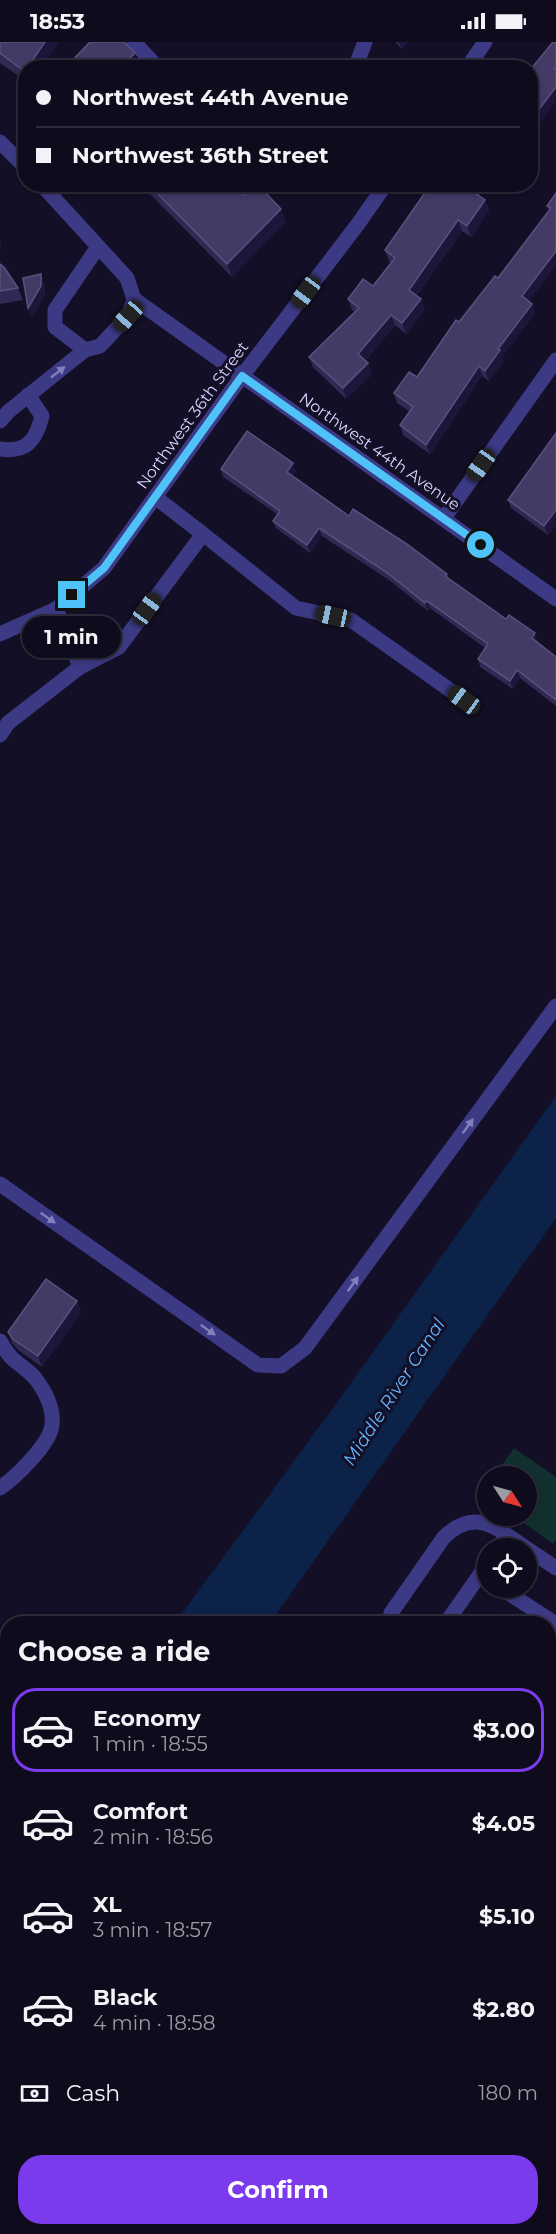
<!DOCTYPE html>
<html lang="en">
<head>
<meta charset="utf-8">
<style>
  body { margin:0; font-family:Montserrat,sans-serif; background:#1c1929; color:#f1f3f6; height:100vh; display:flex; flex-direction:column; font-size:22px; white-space:nowrap }
  * { box-sizing:border-box; margin:0 }
  p { font-size:20px; color:#9b9ba3 }
  .icon { flex:none; width:33px; height:33px; fill:none; stroke:currentColor; stroke-width:2; stroke-linecap:round; stroke-linejoin:round }
  .map { position:relative; flex:1; overflow:hidden }
  .side { position:absolute; left:0px; top:1574px; width:556px; height:620px; display:flex; flex-direction:column; background:#0e0b1c; border-radius:24px 24px 0 0; box-shadow:0 3px 9px #0003,0 0 0 2px #2e2b3b }
  .side>* { flex:none }
  .hud { position:absolute; left:18px; top:18px; width:520px; height:132px; border-radius:24px; box-shadow:0 3px 9px #0003,0 0 0 2px #2e2b3b; display:grid; align-content:center; height:132px; padding:0 18px; background:#0e0b1c }
  .needle { width:39px; rotate:126deg }
  .fabs { position:absolute; left:477px; top:1424px; display:grid; gap:12px }
  .fabs a { display:grid; place-items:center; width:60px; height:60px; border-radius:50%; background:#0e0b1c; box-shadow:0 3px 9px #0003,0 0 0 2px #2e2b3b; font-size:30px }
  .end { position:absolute; width:27px; height:27px; margin:-14px; border:8px solid #4fc3f7; background:#111; box-shadow:0 0 0 3px #111 }
  .from { border-radius:50% }
  .bubble { position:absolute; height:42px; border-radius:21px; background:#0e0b1c; box-shadow:0 3px 9px #0003,0 0 0 2px #2e2b3b; font-size:20px; font-weight:700; line-height:42px; text-align:center }
  .car { position:absolute; width:18px; height:36px; margin:-18px -9px; border-radius:8px; box-shadow:0 0 4px 2px #0007; background:linear-gradient(#222 24%,#8ab4d8 0 40%,#222 0 76%,#8ab4d8 0 86%,#222 0) }
  .hud b { display:flex; align-items:center; gap:21px; height:57px; font-size:22px }
  .hud b+b { border-top:2px solid #2e2b3b }
  .hud i { width:15px; height:15px; background:#f1f3f6 }
  ul { padding:0; list-style:none }
  li { display:flex; align-items:center; gap:18px; height:84px; margin:0 12px 9px; padding:0 6px; border:3px solid transparent; border-radius:24px }
  li div { flex:1 }
  li b { display:block; font-size:22px }
  li em { font-style:normal; font-weight:700 }
  li.current { border-color:#7c3aed }
  li>.icon { width:54px; height:54px; stroke-width:1.5 }
  h2 { padding:0 18px; font-size:27px; line-height:72px }
  .pay { display:flex; align-items:center; gap:15px; height:66px; padding:0 18px; font-size:22px }
  .pay p { margin-inline-start:auto }
  .action { display:flex; gap:12px; margin-top:auto; padding:12px 18px }
  .action a { flex:1; height:69px; border-radius:24px; background:#7c3aed; color:#fff; font-size:24px; font-weight:700; line-height:69px; text-align:center }
  .status { display:flex; justify-content:space-between; align-items:center; height:42px; padding:0 30px; background:#0e0b1c; direction:ltr }
  .status svg { height:16px; fill:currentColor }
  .map>svg:first-child { display:block }
  .green { fill:#12302f }
  .water { fill:#0c2248 }
  .lines { fill:none; stroke-linecap:round; stroke-linejoin:round }
  .minor { stroke:#3d3a85; stroke-width:15 }
  .major { stroke:#c25bff; stroke-width:15 }
  .wall { fill:#312854 }
  .shaded-wall { fill:#1d163a }
  .building { fill:#433a66; stroke:#5a527e; stroke-width:1.5 }
  .oneway { fill:#837fbc }
  .route { stroke:#4fc3f7; stroke-width:8 }
  .labels { text-anchor:middle; stroke-width:6; stroke-linejoin:round; paint-order:stroke }
  .street-label { font-size:16px; fill:#d9d4ff; stroke:#130f26 }
  .water-label { font-size:18px; font-style:italic; fill:#62b6ff; stroke:#130f26 }
</style>
</head>
<body>
<div class="status"><b>18:53</b><svg viewBox="0 0 49 12"><path d="M0 12V9h3v3zM5 12V6h3v6zM10 12V3h3v9zM15 12V0h3v12zM26 1h20v11H26zM47 4h2v5h-2z"/></svg></div>
<div class="map">
<svg width="556" height="2192" viewBox="0 0 556 2192">
  <rect width="100%" height="100%" fill="#130f26"/>
  <polygon class="green" points="514,1406 556,1435 556,1498 553,1502 513,1473 526,1473 526,1434 494,1434"/>
  <g class="water">
    <polygon points="556,1054 556,1176 270,1581 175,1581 336,1362"/>
    <polygon points="0,1922 8,1927 7,1980 0,1993"/>
  </g>
  <g class="lines">
    <g class="minor">
      <polyline points="134,0 158,26"/>
      <polyline points="355,26 365,0"/>
      <polyline points="467,26 485,0"/>
      <polyline points="0,100 26,126"/>
      <polyline points="41,142 127,236 134,257 128,274 100,304 85,308 55,285 55,268 98,205"/>
      <polyline points="134,257 556,557"/>
      <polyline points="0,379 9,369 85,308"/>
      <path d="M 0,407 C 27,411 36,398 42,374 L 28,353"/>
      <polyline points="444,476 556,318"/>
      <polyline points="203,492 296,566 351,578 464,658"/>
      <polyline points="0,592 56,567 104,526 242,334 358,182 386,142"/>
      <polyline points="80,625 119,605 203,492 155,455"/>
      <polyline points="0,693 8,681 80,625 56,567"/>
      <polyline points="0,1142 258,1323 281,1324 305,1306 556,964"/>
      <path d="M 0,1299 C 4,1306 8,1313 14,1318 C 21,1324 29,1329 35,1336 C 45,1349 54,1366 52,1383 C 50,1402 16,1435 0,1446"/>
      <polyline points="498,1506 507,1493"/>
      <polyline points="526,1506 556,1526"/>
      <polyline points="499,1545 556,1582"/>
      <path d="M 389,1581 L 391,1571 L 444,1495 C 476,1465 496,1486 526,1506"/>
      <polyline points="446,1581 488,1521"/>
      <polyline points="549,1663 556,1667"/>
      <polyline points="549,1698 556,1688"/>
      <polyline points="549,1728 556,1733"/>
      <polyline points="295,2186 304,2192"/>
      <polyline points="82,2192 87,2186"/>
      <polyline points="412,2192 416,2186"/>
    </g>
    <g class="major">
      <polyline points="0,1834 8,1839"/>
      <polyline points="0,1890 8,1895"/>
      <polyline points="438,2186 449,2192"/>
      <polyline points="530,2186 541,2192"/>
    </g>
  </g>
  <g class="wall">
    <polygon points="0,0 59,0 41,26 26,26 26,39 0,21"/>
    <polygon points="395,0 408,0 402,7"/>
    <polygon points="556,0 556,58 541,79 538,76 531,86 531,27"/>
    <polygon points="140,142 234,142 245,153 286,180 232,235"/>
    <polygon points="469,147 485,158 489,168 471,195 462,189 417,253 425,267 406,292 395,283 365,319 368,321 372,332 346,357 313,325 309,315 355,270 352,268 348,257 373,244 391,221 389,219 385,208"/>
    <polygon points="556,151 556,223 528,259 532,262 535,271 502,315 504,318 489,339 482,334 430,412 403,393 400,383 409,369 397,361 394,351 417,335 459,280 498,236 549,169 547,164"/>
    <polygon points="0,222 18,246 23,258 0,262"/>
    <polygon points="556,391 556,482 548,493 511,466 508,458"/>
    <polygon points="221,427 296,429 292,434 349,474 447,532 448,536 538,599 537,600 556,615 556,664 520,636 513,647 480,625 478,617 485,606 430,566 428,569 389,538 322,494 310,511 276,486 273,479 277,472 223,435"/>
    <polygon points="77,1259 81,1270 42,1325 18,1308 12,1301 8,1290"/>
    <polygon points="549,1750 556,1755 556,1980 549,1975"/>
  </g>
  <g class="shaded-wall">
    <polygon points="45,0 59,0 41,26 27,26"/>
    <polygon points="399,0 408,0 402,7"/>
    <polygon points="135,11 139,24 138,26 120,26"/>
    <polygon points="556,45 556,58 541,79 537,70"/>
    <polygon points="534,68 538,76 531,86 531,73"/>
    <polygon points="461,142 471,142 465,152"/>
    <polygon points="485,158 489,168 471,195 467,184"/>
    <polygon points="281,167 286,180 232,235 227,222"/>
    <polygon points="458,178 462,189 413,258 409,248"/>
    <polygon points="0,197 2,203 0,207"/>
    <polygon points="556,209 556,223 525,264 522,254"/>
    <polygon points="41,232 45,243 45,254 32,276 28,266"/>
    <polygon points="421,257 425,267 406,292 402,281"/>
    <polygon points="532,262 535,271 502,315 504,318 489,339 485,329 498,307"/>
    <polygon points="391,273 395,283 362,322 358,312"/>
    <polygon points="368,321 372,332 346,357 343,346"/>
    <polygon points="479,324 482,334 430,412 426,403"/>
    <polygon points="293,421 296,429 290,438 287,430"/>
    <polygon points="556,468 556,482 548,493 544,484"/>
    <polygon points="319,486 322,494 310,511 307,503"/>
    <polygon points="427,559 430,566 428,569 425,561"/>
    <polygon points="535,591 538,599 535,604 532,596"/>
    <polygon points="517,628 520,636 513,647 510,639"/>
    <polygon points="77,1259 81,1270 42,1325 38,1314"/>
  </g>
  <g class="building">
    <polygon points="0,0 45,0 27,26 26,26 24,29 0,11"/>
    <polygon points="90,0 124,0 135,11 120,26 65,26"/>
    <polygon points="553,0 556,0 556,25 554,27 556,28 556,45 537,70 534,68 531,73 531,27"/>
    <polygon points="148,142 234,142 245,153 255,142 257,142 281,167 227,222"/>
    <polygon points="431,142 463,142 485,158 467,184 458,178 409,248 421,257 402,281 391,273 358,312 368,321 343,346 309,315 359,266 348,257 363,237 373,244 395,216 385,208"/>
    <polygon points="556,151 556,209 522,254 532,262 498,307 500,308 485,329 479,324 426,403 400,383 413,365 394,351 409,330 417,335 456,278 459,280 495,234 498,236 551,166 547,164"/>
    <polygon points="0,222 4,225 18,246 0,249"/>
    <polygon points="41,232 41,244 28,266 23,236"/>
    <polygon points="247,389 293,421 287,430 349,474 353,467 407,502 447,532 445,534 506,577 509,573 535,591 532,596 556,615 556,658 517,628 510,639 478,617 488,602 427,559 425,561 386,530 319,486 307,503 273,479 280,469 221,427"/>
    <polygon points="556,391 556,468 544,484 508,458"/>
    <polygon points="46,1237 77,1259 38,1314 14,1298 8,1290"/>
    <polygon points="549,1750 556,1755 556,1972 549,1967"/>
    <polygon points="98,2186 231,2186 239,2192 93,2192"/>
  </g>
  <defs><path id="oneway-solid" d="M-6-.8H1V-3.2L6.5 0L1 3.2V.8H-6Z" transform="scale(1.5)"/></defs>
  <g class="oneway">
    <use href="#oneway-solid" transform="translate(58 330) rotate(-38)"/>
    <use href="#oneway-solid" transform="translate(468 1084) rotate(-54)"/>
    <use href="#oneway-solid" transform="translate(48 1176) rotate(35)"/>
    <use href="#oneway-solid" transform="translate(353 1242) rotate(-54)"/>
    <use href="#oneway-solid" transform="translate(208 1288) rotate(35)"/>
  </g>
  <g class="lines">
    <polyline class="route" points="72,553 104,526 242,334 481,503"/>
  </g>
  <g class="labels">
    <g class="street-label">
      <text transform="translate(192 373) rotate(-54)" y="6">Northwest 36th Street</text>
      <text transform="translate(380 409) rotate(35)" y="6">Northwest 44th Avenue</text>
    </g>
    <g class="water-label">
      <text transform="translate(394 1350) rotate(-57)" y="6">Middle River Canal</text>
    </g>
  </g>
</svg>
<div class="fabs">
<a><svg class="needle" viewBox="-14 -14 28 28"><path d="M0-13l5 13h-10z" fill="#e53935"/><path d="M0 13l5-13h-10z" fill="#9b9ba3"/></svg></a>
<a><svg class="icon" aria-label="locate" viewBox="0 0 24 24"><circle cx="12" cy="12" r="6"/><path d="M12 2v4M12 18v4M2 12h4M18 12h4"/></svg></a>
</div>
<i class="end from" style="left:481px;top:503px"></i>
<i class="end" style="left:72px;top:553px"></i>
<div class="bubble" style="left:22px;top:574px;width:99px">1 min</div>
<i class="car" style="left:306px;top:250px;rotate:217deg"></i>
<i class="car" style="left:128px;top:274px;rotate:222deg"></i>
<i class="car" style="left:481px;top:423px;rotate:215deg"></i>
<i class="car" style="left:147px;top:567px;rotate:36deg"></i>
<i class="car" style="left:333px;top:574px;rotate:282deg"></i>
<i class="car" style="left:464px;top:658px;rotate:306deg"></i>
<div class="hud">
<b><i class="from"></i>Northwest 44th Avenue</b>
<b><i></i>Northwest 36th Street</b>
</div>
<section class="side">
<h2>Choose a ride</h2>
<ul>
<li class="current"><svg class="icon" aria-label="car" viewBox="0 0 24 24"><path d="M5 17H2v-5l4-1 3-4h7l3 4 3 1v5h-3M9 17h6M6 11h13"/><circle cx="7" cy="17" r="2"/><circle cx="17" cy="17" r="2"/></svg><div><b>Economy</b><p>1 min · 18:55</p></div><em>$3.00</em></li>
<li><svg class="icon" aria-label="car" viewBox="0 0 24 24"><path d="M5 17H2v-5l4-1 3-4h7l3 4 3 1v5h-3M9 17h6M6 11h13"/><circle cx="7" cy="17" r="2"/><circle cx="17" cy="17" r="2"/></svg><div><b>Comfort</b><p>2 min · 18:56</p></div><em>$4.05</em></li>
<li><svg class="icon" aria-label="car" viewBox="0 0 24 24"><path d="M5 17H2v-5l4-1 3-4h7l3 4 3 1v5h-3M9 17h6M6 11h13"/><circle cx="7" cy="17" r="2"/><circle cx="17" cy="17" r="2"/></svg><div><b>XL</b><p>3 min · 18:57</p></div><em>$5.10</em></li>
<li><svg class="icon" aria-label="car" viewBox="0 0 24 24"><path d="M5 17H2v-5l4-1 3-4h7l3 4 3 1v5h-3M9 17h6M6 11h13"/><circle cx="7" cy="17" r="2"/><circle cx="17" cy="17" r="2"/></svg><div><b>Black</b><p>4 min · 18:58</p></div><em>$2.80</em></li>
</ul>
<div class="pay"><svg class="icon" aria-label="cash" viewBox="0 0 24 24"><path d="M3 7h18v10H3z"/><circle cx="12" cy="12" r="2"/></svg>Cash<p>180 m</p></div>
<div class="action"><a>Confirm</a></div>
</section>
</div>
</body>
</html>
